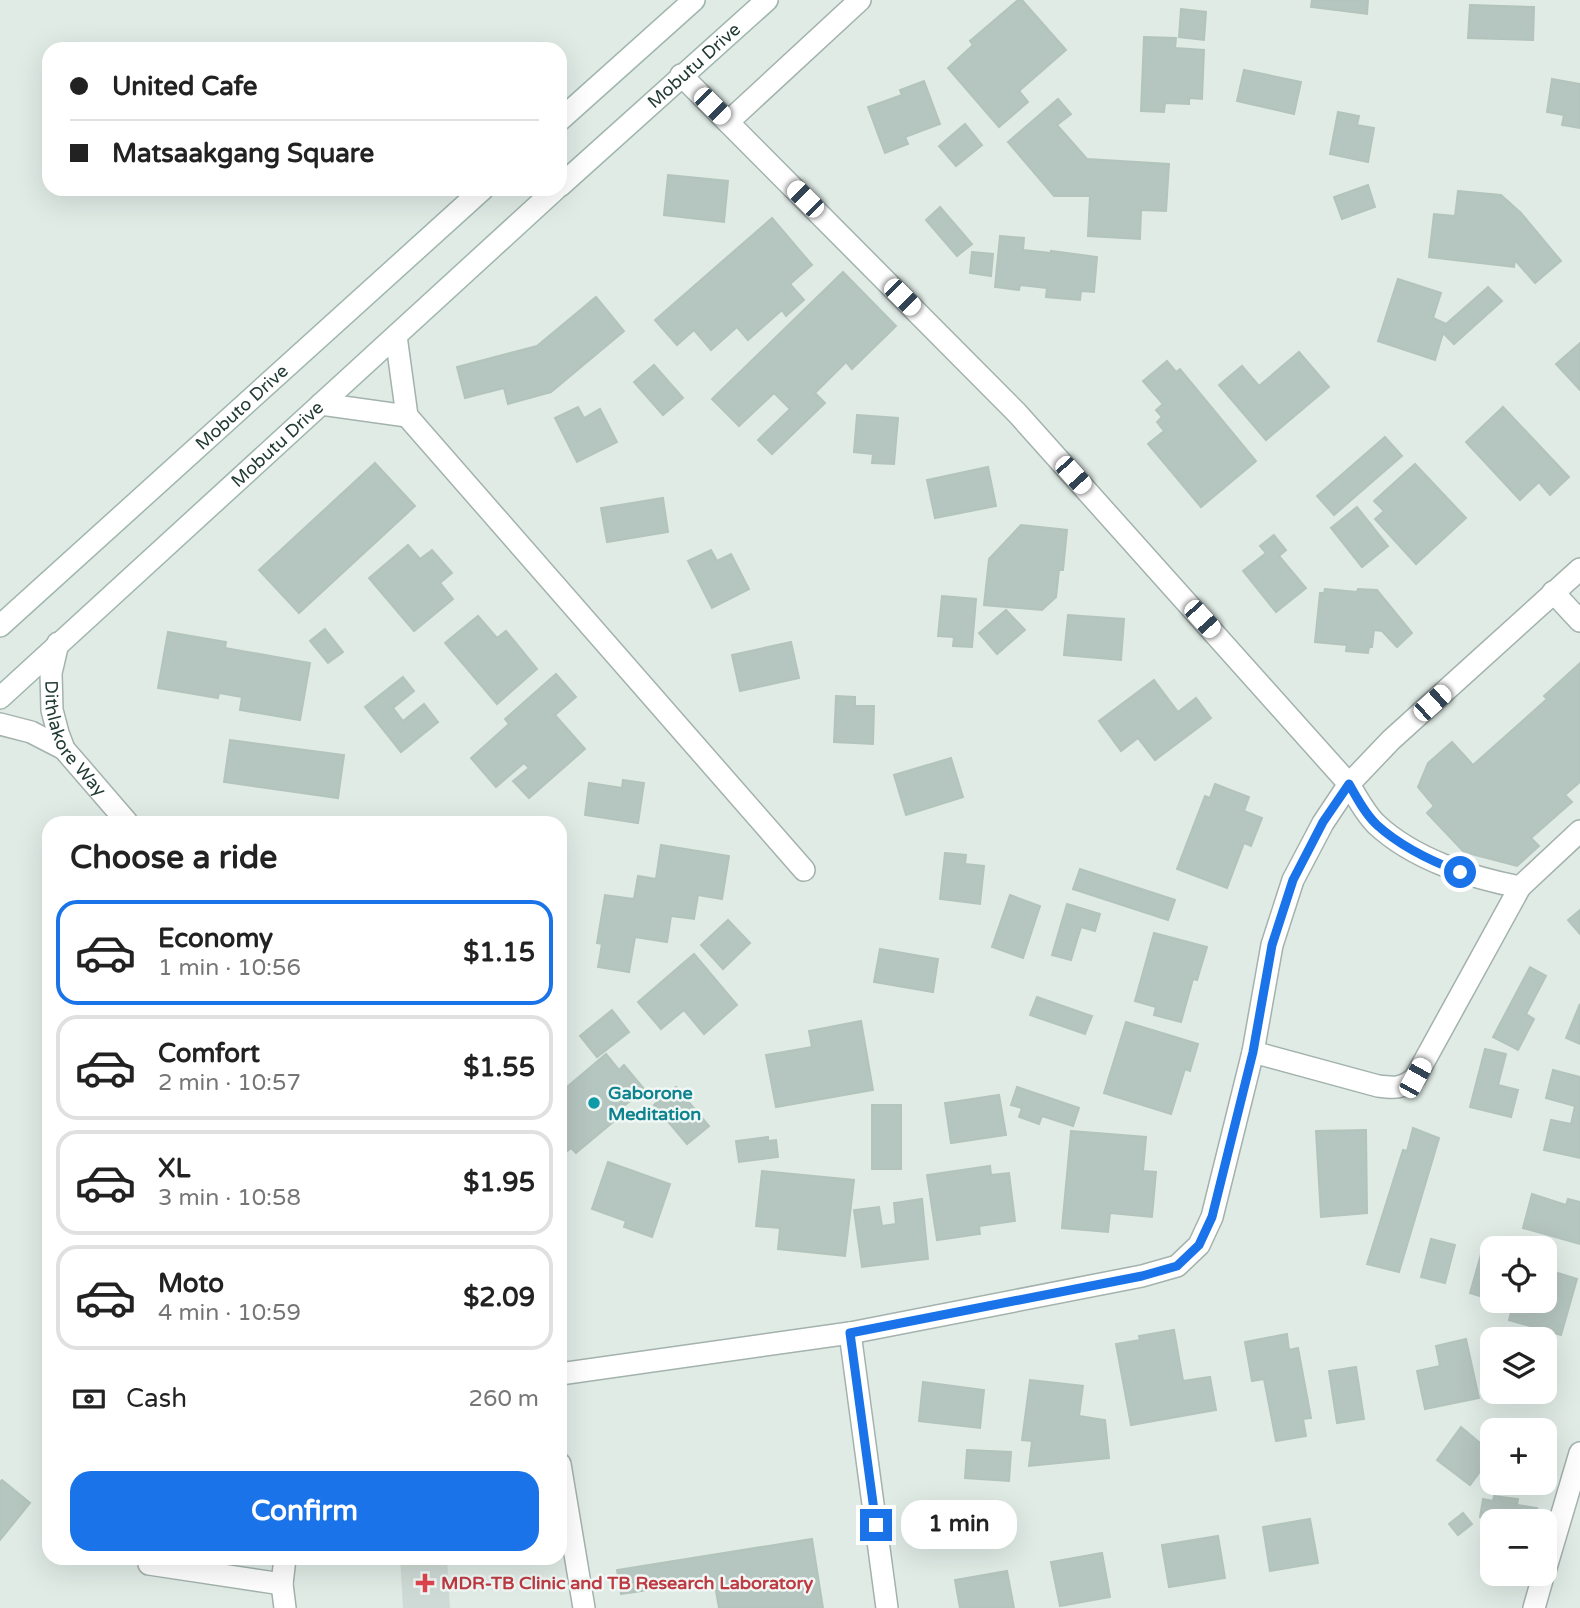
<!DOCTYPE html>
<html lang="en">
<head>
<meta charset="utf-8">
<style>
  body { margin:0; font-family:"Varela Round",sans-serif; background:#f6f6f6; color:#222; height:100vh; display:flex; flex-direction:column; font-size:26px; white-space:nowrap }
  * { box-sizing:border-box; margin:0 }
  p { font-size:23px; color:#767676 }
  .icon { flex:none; width:38px; height:38px; fill:none; stroke:currentColor; stroke-width:2; stroke-linecap:round; stroke-linejoin:round }
  .map { position:relative; flex:1; overflow:hidden }
  .panel { position:absolute; left:42px; top:816px; width:525px; height:749px; display:flex; flex-direction:column; background:#fff; border-radius:21px; box-shadow:0 7px 28px #0002 }
  .panel>* { flex:none }
  .banner { position:absolute; left:42px; top:42px; width:525px; height:154px; border-radius:21px; box-shadow:0 7px 28px #0002; display:grid; align-content:center; height:154px; padding:0 28px; background:#fff }
  .buttons { position:absolute; left:1480px; top:1236px; display:grid; gap:14px }
  .buttons a { display:grid; place-items:center; width:77px; height:77px; border-radius:14px; background:#fff; box-shadow:0 7px 28px #0002; font-size:35px }
  .end { position:absolute; width:32px; height:32px; margin:-16px; border:9px solid #1a73e8; background:#fff; box-shadow:0 0 0 4px #fff }
  .from { border-radius:50% }
  .bubble { position:absolute; height:49px; border-radius:21px; background:#fff; box-shadow:0 7px 28px #0002; font-size:23px; font-weight:700; line-height:49px; text-align:center }
  .car { position:absolute; width:21px; height:42px; margin:-21px -10px; border-radius:9px; box-shadow:0 0 5px 2px #0007; background:linear-gradient(#fff 24%,#345 0 40%,#fff 0 76%,#345 0 86%,#fff 0) }
  .banner b { display:flex; align-items:center; gap:24px; height:66px; font-size:26px }
  .banner b+b { border-top:2px solid #e0e0e0 }
  .banner i { width:18px; height:18px; background:#222 }
  ul { padding:0; list-style:none }
  li { display:flex; align-items:center; gap:21px; height:105px; margin:0 14px 10px; padding:0 14px; border:4px solid #e0e0e0; border-radius:21px }
  li div { flex:1 }
  li b { display:block; font-size:26px }
  li em { font-style:normal; font-weight:700 }
  li.active { border-color:#1a73e8 }
  li>.icon { width:63px; height:63px; stroke-width:1.5 }
  h2 { padding:0 28px; font-size:32px; line-height:84px }
  .pay { display:flex; align-items:center; gap:18px; height:77px; padding:0 28px; font-size:26px }
  .pay p { margin-inline-start:auto }
  .button { display:flex; gap:14px; margin-top:auto; padding:14px 28px }
  .button a { flex:1; height:80px; border-radius:21px; background:#1a73e8; color:#fff; font-size:28px; font-weight:700; line-height:80px; text-align:center }
  .map>svg:first-child { display:block }
  .built { fill:#cedad5 }
  .building { fill:#b5c5bf; stroke:#b3c4bd; stroke-width:2 }
  .lines { fill:none; stroke-linecap:round; stroke-linejoin:round }
  .street-casing { stroke:#a3b2ad; stroke-width:24 }
  .secondary-casing { stroke:#9fb6ae; stroke-width:24 }
  .street { stroke:#fff; stroke-width:21 }
  .secondary { stroke:#fff; stroke-width:21 }
  .route { stroke:#1a73e8; stroke-width:9 }
  .culture-dot { fill:#0f9aa8; stroke:#f0f7f4; stroke-width:2.5 }
  .health-dot { fill:#e0444e; stroke:#f0f7f4; stroke-width:2.5 }
  .labels { text-anchor:middle; stroke-width:5; stroke-linejoin:round; paint-order:stroke }
  .street-label { font-size:18px; fill:#213a34; stroke:#f0f7f4 }
  .culture-label { font-size:18px; font-weight:bold; fill:#0d838f; stroke:#f0f7f4; text-anchor:start }
  .health-label { font-size:18px; font-weight:bold; fill:#be3a42; stroke:#f0f7f4; text-anchor:start }
</style>
</head>
<body>
<div class="map">
<svg width="1580" height="1608" viewBox="0 0 1580 1608">
  <rect width="100%" height="100%" fill="#e0ebe6"/>
  <polygon class="built" points="400,1558 447,1558 450,1608 403,1608"/>
  <g class="building">
    <polygon points="1018,0 1022,0 1066,50 1019,91 1028,102 999,127 948,68 973,45 970,41"/>
    <polygon points="1312,0 1368,0 1367,14 1311,7"/>
    <polygon points="1470,5 1534,7 1533,40 1468,38"/>
    <polygon points="1181,9 1206,12 1204,40 1179,37"/>
    <polygon points="1144,37 1176,38 1175,48 1204,50 1202,99 1189,98 1189,104 1165,103 1164,112 1141,111"/>
    <polygon points="1244,70 1301,82 1294,114 1237,101"/>
    <polygon points="1552,79 1580,84 1580,128 1562,125 1564,115 1547,112"/>
    <polygon points="924,81 940,124 905,137 908,144 885,153 868,107 902,95 900,90"/>
    <polygon points="1058,99 1071,114 1057,125 1087,159 1169,164 1166,211 1141,210 1140,239 1088,236 1090,196 1054,196 1008,142"/>
    <polygon points="1338,112 1359,116 1357,125 1374,128 1368,162 1330,154"/>
    <polygon points="965,124 982,145 956,166 939,146"/>
    <polygon points="668,175 728,181 724,222 664,215"/>
    <polygon points="1368,185 1375,207 1342,219 1334,197"/>
    <polygon points="1458,191 1501,195 1521,213 1561,261 1535,283 1515,260 1514,267 1429,257 1434,214 1455,216"/>
    <polygon points="940,207 972,244 957,256 926,220"/>
    <polygon points="772,218 812,265 790,284 804,300 786,316 782,310 748,340 737,327 711,350 694,330 677,345 655,320"/>
    <polygon points="1000,236 1024,238 1023,250 1051,253 1051,251 1097,257 1094,292 1081,291 1080,300 1046,297 1047,288 1020,285 1019,290 995,287"/>
    <polygon points="972,252 993,254 991,276 970,273"/>
    <polygon points="843,272 896,326 852,369 846,362 815,393 825,403 772,454 758,440 790,409 774,393 739,426 712,399"/>
    <polygon points="1398,279 1441,293 1433,318 1446,324 1488,287 1502,301 1454,344 1443,333 1435,360 1378,341"/>
    <polygon points="596,297 624,331 551,392 508,404 504,388 465,398 457,367 537,346"/>
    <polygon points="1580,343 1580,390 1556,364"/>
    <polygon points="1299,352 1329,387 1266,440 1219,385 1242,366 1259,386"/>
    <polygon points="1167,361 1176,372 1180,369 1256,461 1201,507 1148,444 1164,431 1157,422 1162,417 1156,410 1163,404 1143,381"/>
    <polygon points="654,365 683,398 663,415 634,382"/>
    <polygon points="578,407 584,418 600,409 617,442 577,462 555,418"/>
    <polygon points="1503,407 1569,477 1550,495 1539,482 1520,500 1466,442"/>
    <polygon points="857,415 898,418 894,464 872,463 873,454 854,452"/>
    <polygon points="1385,437 1402,456 1334,515 1317,496"/>
    <polygon points="375,463 415,506 299,613 259,570"/>
    <polygon points="1415,464 1466,518 1416,564 1375,519 1384,511 1374,501"/>
    <polygon points="988,467 996,506 935,518 927,480"/>
    <polygon points="663,498 668,532 607,542 601,508"/>
    <polygon points="1357,507 1388,546 1362,567 1331,528"/>
    <polygon points="1021,525 1067,530 1063,570 1059,570 1056,597 1042,610 984,605 989,559"/>
    <polygon points="1274,535 1286,550 1279,556 1306,588 1276,612 1243,571 1266,553 1260,546"/>
    <polygon points="408,545 420,559 432,550 452,573 440,583 453,599 414,631 369,578"/>
    <polygon points="711,550 717,561 731,554 749,589 712,608 688,561"/>
    <polygon points="1325,589 1357,592 1358,589 1377,590 1412,633 1397,647 1382,631 1374,630 1372,647 1369,647 1368,653 1346,651 1347,645 1315,642 1320,593 1324,593"/>
    <polygon points="942,596 976,599 972,647 953,646 954,637 938,636"/>
    <polygon points="1006,610 1025,630 997,654 979,633"/>
    <polygon points="1068,615 1124,619 1121,660 1064,655"/>
    <polygon points="478,616 497,638 506,631 537,669 497,704 445,643"/>
    <polygon points="325,629 343,652 328,663 310,641"/>
    <polygon points="168,632 226,642 225,648 310,663 300,720 240,710 242,697 219,693 218,698 158,688"/>
    <polygon points="791,642 799,678 740,691 732,655"/>
    <polygon points="1580,663 1580,782 1565,795 1572,802 1531,838 1539,846 1517,866 1464,852 1427,813 1434,806 1418,787 1428,763 1452,742 1473,765 1547,699 1544,696"/>
    <polygon points="556,674 576,697 555,715 585,749 529,798 513,781 529,768 524,763 496,787 471,758 509,724 505,719"/>
    <polygon points="403,677 414,691 393,708 403,721 424,704 438,722 401,752 365,707"/>
    <polygon points="1154,680 1178,712 1196,698 1211,718 1155,760 1138,738 1121,751 1099,721"/>
    <polygon points="836,696 855,697 855,706 874,706 873,744 834,742"/>
    <polygon points="230,740 344,755 338,798 224,782"/>
    <polygon points="951,758 963,797 906,815 894,775"/>
    <polygon points="623,780 644,783 638,823 585,815 589,783 622,788"/>
    <polygon points="1215,784 1249,797 1244,811 1262,818 1251,846 1244,843 1227,888 1177,869 1205,796 1210,798"/>
    <polygon points="661,845 729,856 722,899 698,895 694,919 671,916 667,942 635,937 629,972 598,967 602,944 597,943 605,895 634,899 638,876 656,879"/>
    <polygon points="945,853 966,855 965,864 984,866 980,904 940,899"/>
    <polygon points="1080,869 1175,900 1168,920 1073,889"/>
    <polygon points="1010,895 1040,906 1023,958 992,947"/>
    <polygon points="1067,904 1100,914 1095,931 1081,927 1071,960 1052,955"/>
    <polygon points="1580,910 1580,934 1568,920"/>
    <polygon points="728,920 750,943 723,969 701,945"/>
    <polygon points="1154,933 1207,947 1197,980 1193,979 1181,1022 1154,1015 1156,1007 1135,1001"/>
    <polygon points="880,949 938,959 933,992 874,982"/>
    <polygon points="694,954 737,1005 704,1034 684,1010 661,1029 638,1002"/>
    <polygon points="1530,967 1546,976 1526,1014 1534,1019 1518,1050 1493,1037"/>
    <polygon points="1037,997 1092,1016 1085,1034 1030,1015"/>
    <polygon points="1580,1004 1580,1044 1566,1038"/>
    <polygon points="612,1010 629,1032 597,1057 580,1036"/>
    <polygon points="861,1021 873,1090 776,1107 766,1055 812,1047 809,1031"/>
    <polygon points="1126,1022 1198,1044 1190,1071 1185,1069 1171,1114 1104,1093"/>
    <polygon points="1485,1049 1506,1054 1498,1085 1518,1090 1511,1117 1470,1107"/>
    <polygon points="606,1054 619,1070 624,1065 644,1089 616,1113 619,1117 576,1153 571,1148 560,1157 560,1093"/>
    <polygon points="1553,1070 1580,1077 1580,1158 1544,1150 1551,1120 1571,1124 1575,1106 1546,1098"/>
    <polygon points="676,1087 709,1126 687,1144 654,1105"/>
    <polygon points="1017,1087 1079,1108 1073,1126 1042,1116 1039,1124 1019,1117 1022,1108 1011,1105"/>
    <polygon points="999,1095 1006,1135 951,1143 945,1103"/>
    <rect x="872" y="1105" width="29" height="64"/>
    <polygon points="1413,1128 1439,1138 1399,1272 1367,1264 1403,1150 1407,1151"/>
    <polygon points="1366,1130 1367,1213 1321,1217 1316,1131"/>
    <polygon points="1071,1131 1146,1137 1143,1171 1156,1172 1152,1217 1110,1213 1108,1232 1062,1228"/>
    <polygon points="768,1137 768,1141 776,1140 778,1157 739,1162 736,1141"/>
    <polygon points="608,1162 670,1184 652,1237 624,1227 626,1221 592,1209"/>
    <polygon points="990,1166 991,1175 1009,1173 1015,1221 979,1226 980,1234 937,1240 927,1175"/>
    <polygon points="762,1171 854,1180 845,1256 778,1249 780,1228 756,1226"/>
    <polygon points="1532,1194 1566,1205 1568,1199 1580,1202 1580,1244 1523,1228"/>
    <polygon points="922,1199 928,1259 862,1267 854,1210 879,1207 882,1226 896,1224 894,1203"/>
    <polygon points="1431,1239 1455,1245 1445,1283 1421,1277"/>
    <polygon points="1482,1251 1493,1254 1493,1300 1545,1300 1545,1269 1577,1279 1561,1335 1509,1320 1513,1306 1470,1293"/>
    <polygon points="1174,1330 1183,1381 1210,1377 1216,1410 1131,1425 1116,1344 1140,1340 1139,1336"/>
    <polygon points="1287,1334 1289,1350 1298,1348 1311,1418 1303,1419 1306,1436 1276,1441 1264,1379 1252,1381 1245,1342"/>
    <polygon points="1466,1339 1479,1398 1425,1409 1417,1371 1440,1366 1436,1346"/>
    <polygon points="1356,1367 1364,1419 1337,1423 1329,1371"/>
    <polygon points="1030,1380 1083,1386 1079,1416 1105,1420 1109,1458 1029,1466 1032,1441 1022,1440"/>
    <polygon points="923,1382 984,1390 980,1428 919,1421"/>
    <polygon points="1461,1427 1493,1454 1470,1485 1437,1460"/>
    <polygon points="967,1450 1011,1452 1009,1481 965,1478"/>
    <polygon points="2,1480 30,1503 0,1540 0,1482"/>
    <polygon points="1494,1496 1518,1499 1517,1505 1537,1508 1535,1521 1493,1521 1493,1535 1489,1534 1491,1518 1480,1517 1483,1499 1493,1501"/>
    <polygon points="1463,1513 1472,1524 1458,1535 1449,1524"/>
    <polygon points="1310,1519 1318,1563 1270,1571 1263,1527"/>
    <polygon points="1218,1536 1225,1578 1169,1587 1162,1545"/>
    <polygon points="812,1539 823,1608 719,1608 714,1580 621,1594 617,1570"/>
    <polygon points="1102,1553 1110,1597 1060,1606 1051,1562"/>
    <polygon points="1007,1571 1014,1608 960,1608 955,1580"/>
  </g>
  <g class="lines">
    <defs>
      <g id="street">
        <path d="M 681,75 L 1017,413 L 1349,784 C 1357,798 1365,813 1376,824 C 1413,859 1472,878 1520,887"/>
        <polyline points="728,122 860,0"/>
        <polyline points="396,336 407,416 804,870"/>
        <polyline points="321,404 407,416"/>
        <polyline points="1553,592 1580,621"/>
        <path id="s1" d="M 58,643 L 51,673 L 52,710 L 58,733 L 64,749 L 127,822"/>
        <polyline points="0,724 31,732 64,749"/>
        <path d="M 1253,1052 L 1378,1086 C 1394,1088 1402,1089 1415,1078 L 1520,887 L 1580,831"/>
        <polyline points="850,1333 887,1608"/>
        <polyline points="560,1374 850,1333 1142,1276 1177,1266 1199,1245 1212,1217 1253,1052 1272,945 1293,880 1323,823 1349,784 1391,740 1580,569"/>
        <polyline points="560,1464 584,1608"/>
        <polyline points="149,1564 282,1584"/>
        <polyline points="1545,1571 1580,1453"/>
        <polyline points="285,1608 282,1584 285,1558"/>
        <polyline points="1534,1608 1544,1573"/>
      </g>
      <g id="secondary">
        <polyline points="560,120 694,0"/>
        <path id="s2" d="M 560,186 L 767,0"/>
        <path id="s3" d="M 0,626 L 483,189"/>
        <path id="s4" d="M 0,698 L 556,189"/>
      </g>
    </defs>
    <use href="#street" class="street-casing"/>
    <use href="#secondary" class="secondary-casing"/>
    <use href="#street" class="street"/>
    <use href="#secondary" class="secondary"/>
  </g>
  <g class="lines">
    <path class="route" d="M 876,1525 L 850,1333 L 1142,1276 L 1177,1266 L 1199,1245 L 1212,1217 L 1253,1052 L 1272,945 L 1293,880 L 1323,822 L 1349,784 C 1357,798 1365,814 1377,825 C 1400,846 1431,861 1460,872"/>
  </g>
  <circle class="culture-dot" cx="594" cy="1103" r="7"/>
  <path class="health-dot" d="M421.5 1572.5h7v7h7v7h-7v7h-7v-7h-7v-7h7z"/>
  <g class="labels">
    <g class="street-label">
      <text dy="6" stroke="none"><textPath href="#s2" startOffset="180">Mobutu Drive</textPath></text>
      <text dy="6" stroke="none"><textPath href="#s3" startOffset="326">Mobuto Drive</textPath></text>
      <text dy="6" stroke="none"><textPath href="#s4" startOffset="376">Mobutu Drive</textPath></text>
      <text dy="6" stroke="none"><textPath href="#s1" startOffset="103">Dithlakore Way</textPath></text>
    </g>
    <g class="culture-label">
      <text x="608" y="1099">Gaborone<tspan x="608" dy="21">Meditation</tspan></text>
    </g>
    <g class="health-label">
      <text x="441" y="1589">MDR-TB Clinic and TB Research Laboratory</text>
    </g>
  </g>
</svg>
<div class="buttons">
<a><svg class="icon" aria-label="locate" viewBox="0 0 24 24"><circle cx="12" cy="12" r="6"/><path d="M12 2v4M12 18v4M2 12h4M18 12h4"/></svg></a>
<a><svg class="icon" aria-label="layers" viewBox="0 0 24 24"><path d="M12 4l9 5-9 5-9-5zM3 14l9 5 9-5"/></svg></a>
<a>+</a>
<a>−</a>
</div>
<i class="end from" style="left:1460px;top:872px"></i>
<i class="end" style="left:876px;top:1525px"></i>
<div class="bubble" style="left:901px;top:1500px;width:116px">1 min</div>
<i class="car" style="left:712px;top:106px;rotate:135deg"></i>
<i class="car" style="left:805px;top:199px;rotate:315deg"></i>
<i class="car" style="left:902px;top:297px;rotate:135deg"></i>
<i class="car" style="left:1073px;top:475px;rotate:138deg"></i>
<i class="car" style="left:1202px;top:619px;rotate:138deg"></i>
<i class="car" style="left:1432px;top:703px;rotate:48deg"></i>
<i class="car" style="left:1415px;top:1078px;rotate:29deg"></i>
<div class="banner">
<b><i class="from"></i>United Cafe</b>
<b><i></i>Matsaakgang Square</b>
</div>
<section class="panel">
<h2>Choose a ride</h2>
<ul>
<li class="active"><svg class="icon" aria-label="car" viewBox="0 0 24 24"><path d="M5 17H2v-5l4-1 3-4h7l3 4 3 1v5h-3M9 17h6M6 11h13"/><circle cx="7" cy="17" r="2"/><circle cx="17" cy="17" r="2"/></svg><div><b>Economy</b><p>1 min · 10:56</p></div><em>$1.15</em></li>
<li><svg class="icon" aria-label="car" viewBox="0 0 24 24"><path d="M5 17H2v-5l4-1 3-4h7l3 4 3 1v5h-3M9 17h6M6 11h13"/><circle cx="7" cy="17" r="2"/><circle cx="17" cy="17" r="2"/></svg><div><b>Comfort</b><p>2 min · 10:57</p></div><em>$1.55</em></li>
<li><svg class="icon" aria-label="car" viewBox="0 0 24 24"><path d="M5 17H2v-5l4-1 3-4h7l3 4 3 1v5h-3M9 17h6M6 11h13"/><circle cx="7" cy="17" r="2"/><circle cx="17" cy="17" r="2"/></svg><div><b>XL</b><p>3 min · 10:58</p></div><em>$1.95</em></li>
<li><svg class="icon" aria-label="car" viewBox="0 0 24 24"><path d="M5 17H2v-5l4-1 3-4h7l3 4 3 1v5h-3M9 17h6M6 11h13"/><circle cx="7" cy="17" r="2"/><circle cx="17" cy="17" r="2"/></svg><div><b>Moto</b><p>4 min · 10:59</p></div><em>$2.09</em></li>
</ul>
<div class="pay"><svg class="icon" aria-label="cash" viewBox="0 0 24 24"><path d="M3 7h18v10H3z"/><circle cx="12" cy="12" r="2"/></svg>Cash<p>260 m</p></div>
<div class="button"><a>Confirm</a></div>
</section>
</div>
</body>
</html>
